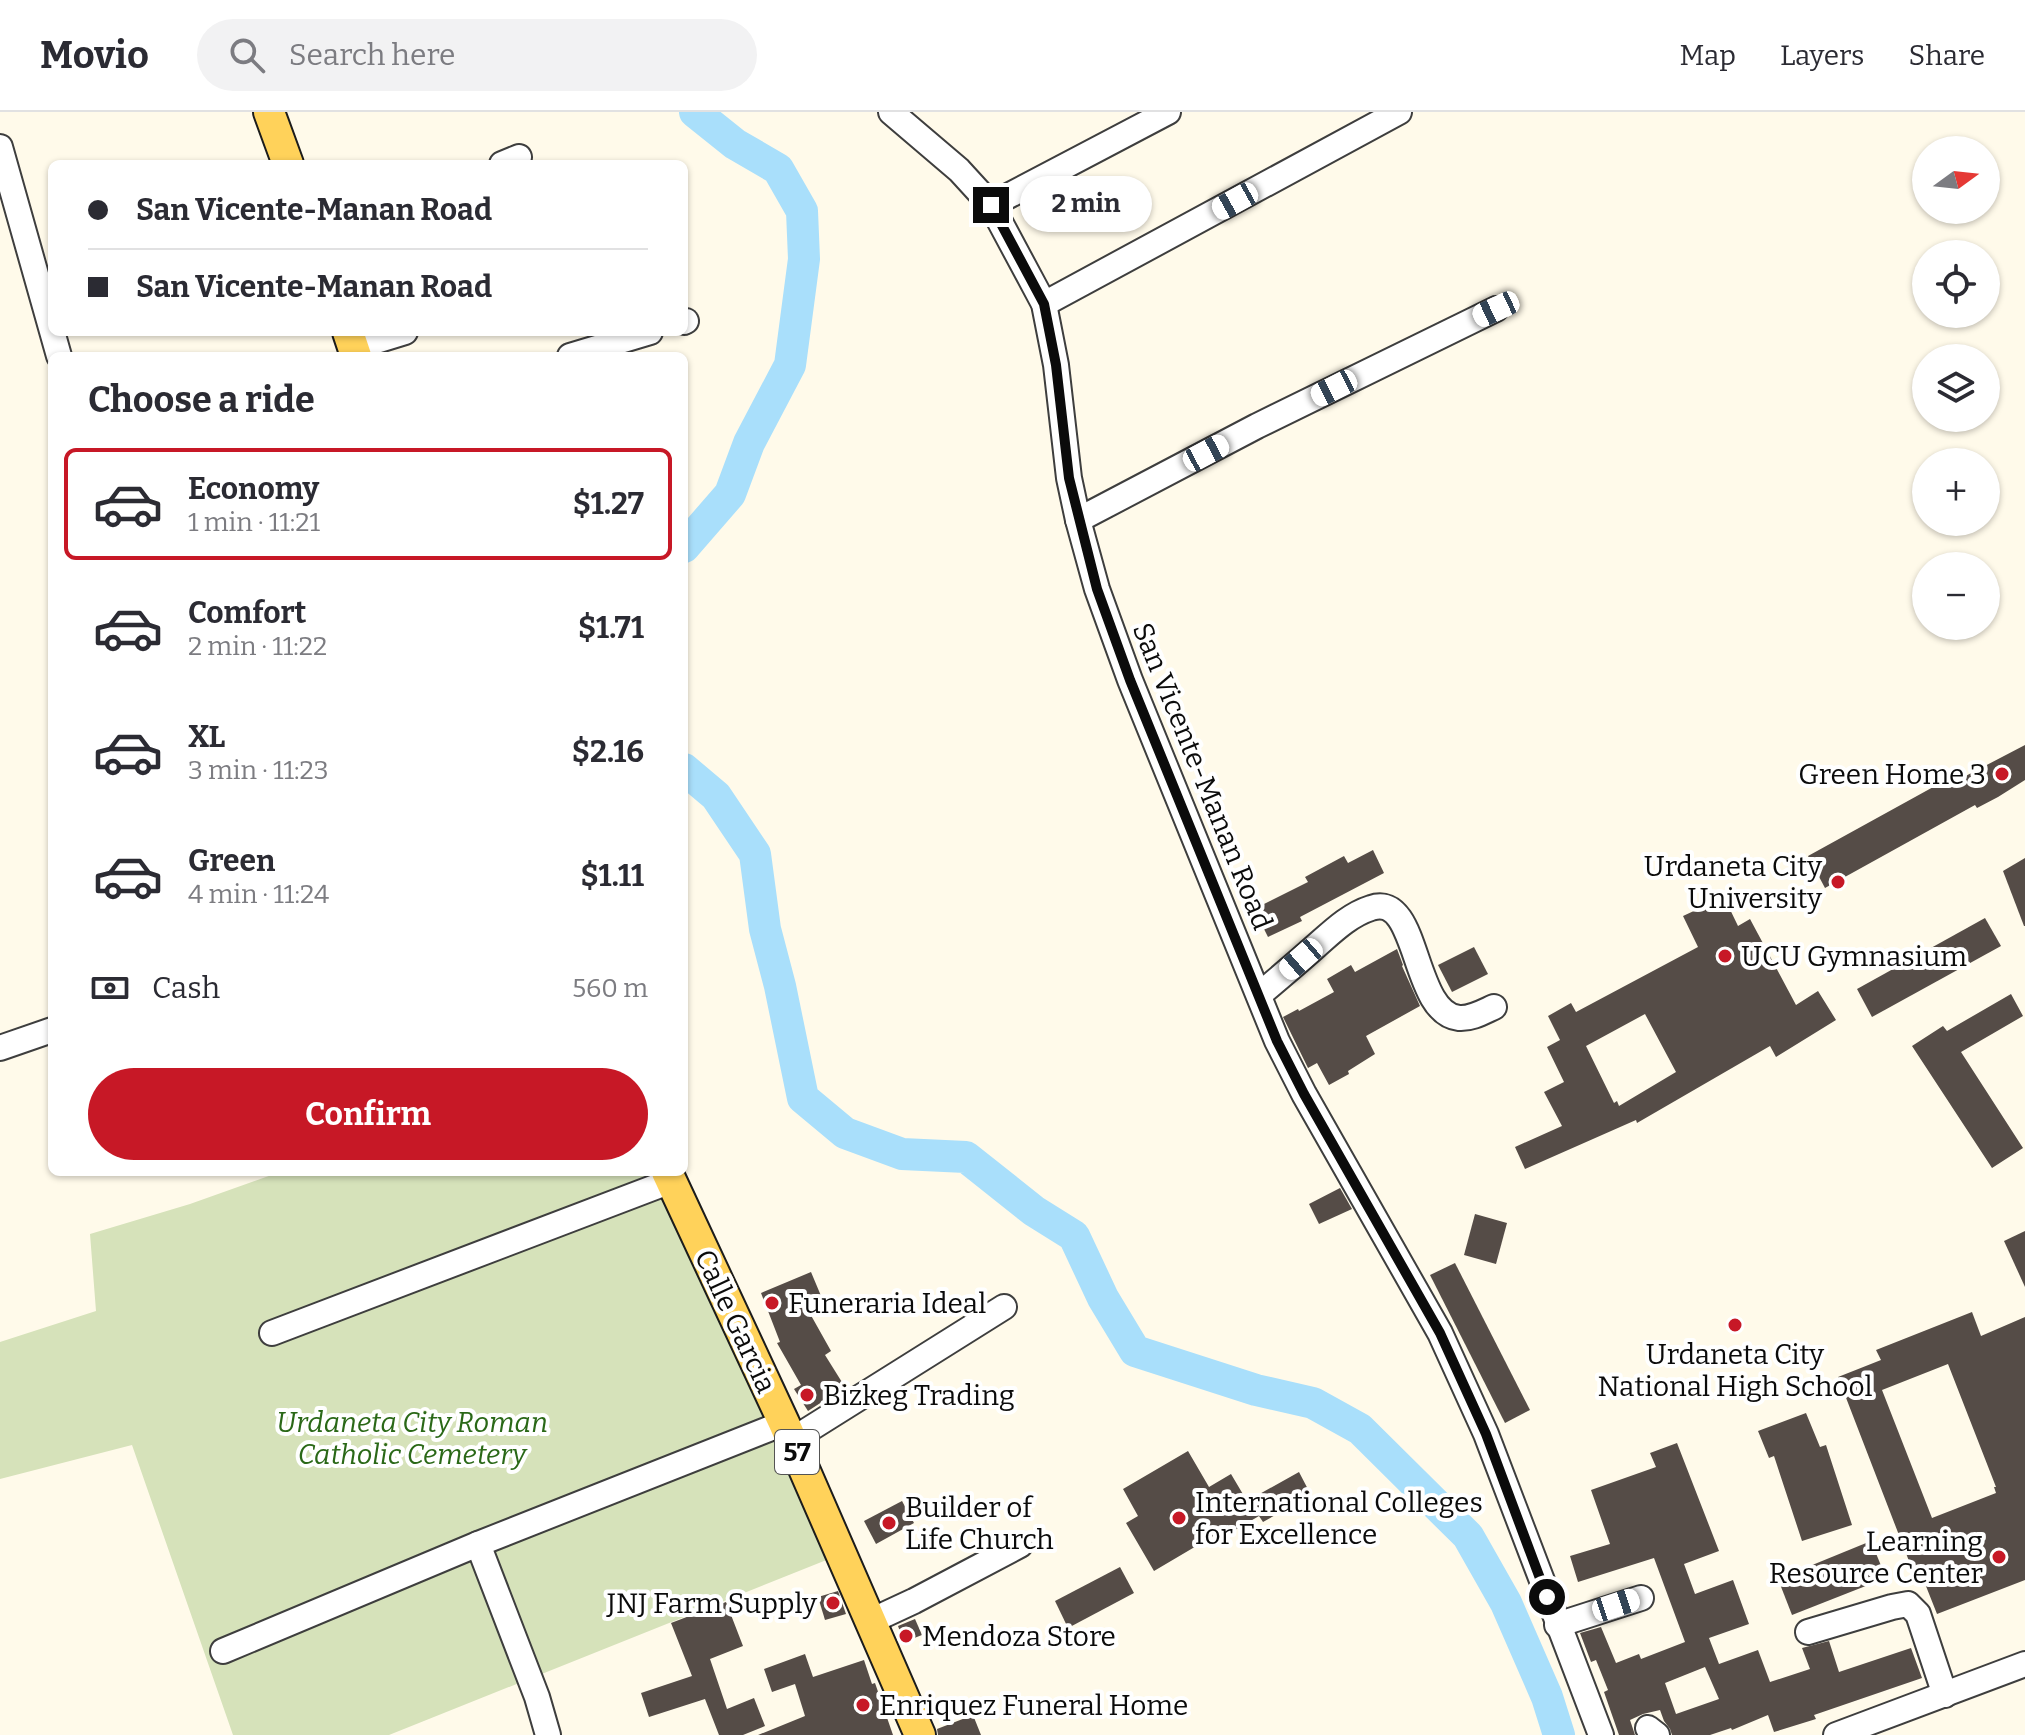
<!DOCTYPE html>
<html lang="en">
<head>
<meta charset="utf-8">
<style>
  body { margin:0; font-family:Bitter,serif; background:#f2f2f3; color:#2b2b33; height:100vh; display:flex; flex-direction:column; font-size:30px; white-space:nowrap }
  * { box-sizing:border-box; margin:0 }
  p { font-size:26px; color:#7c7c81 }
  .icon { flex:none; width:44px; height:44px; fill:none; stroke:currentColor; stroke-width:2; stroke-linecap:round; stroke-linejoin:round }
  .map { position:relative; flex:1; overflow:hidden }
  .side { position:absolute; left:48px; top:240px; width:640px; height:824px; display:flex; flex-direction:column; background:#fff; border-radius:12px; box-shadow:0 2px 6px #0004 }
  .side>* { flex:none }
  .guide { position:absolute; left:48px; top:48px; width:640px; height:176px; border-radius:12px; box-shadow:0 2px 6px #0004; display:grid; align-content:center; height:176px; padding:0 40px; background:#fff }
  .needle { width:52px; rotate:75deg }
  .tools { position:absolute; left:1912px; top:24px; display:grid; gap:16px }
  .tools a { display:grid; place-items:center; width:88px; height:88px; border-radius:50%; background:#fff; box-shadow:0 2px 6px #0004; font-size:40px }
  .end { position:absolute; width:36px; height:36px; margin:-18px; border:10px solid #0b0b0b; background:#fff; box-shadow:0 0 0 4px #fff }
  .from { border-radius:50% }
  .bubble { position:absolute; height:56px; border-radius:28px; background:#fff; box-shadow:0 2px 6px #0004; font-size:26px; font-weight:700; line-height:56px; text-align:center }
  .car { position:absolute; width:24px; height:48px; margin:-24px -12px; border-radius:10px; box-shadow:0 0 6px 2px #0007; background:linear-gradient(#fff 24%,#345 0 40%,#fff 0 76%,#345 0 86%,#fff 0) }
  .guide b { display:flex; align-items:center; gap:28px; height:76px; font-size:30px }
  .guide b+b { border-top:2px solid #e1e1e2 }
  .guide i { width:20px; height:20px; background:#2b2b33 }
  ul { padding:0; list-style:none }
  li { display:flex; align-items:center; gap:24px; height:112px; margin:0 16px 12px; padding:0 24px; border:4px solid transparent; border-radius:12px }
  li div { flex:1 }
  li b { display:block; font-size:30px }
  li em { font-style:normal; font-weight:700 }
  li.active { border-color:#c71826 }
  li>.icon { width:72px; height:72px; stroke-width:1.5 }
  h2 { padding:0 40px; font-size:36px; line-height:96px }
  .pay { display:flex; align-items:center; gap:20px; height:88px; padding:0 40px; font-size:30px }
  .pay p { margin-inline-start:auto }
  .action { display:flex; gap:16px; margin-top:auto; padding:16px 40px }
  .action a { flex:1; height:92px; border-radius:48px; background:#c71826; color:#fff; font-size:32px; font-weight:700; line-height:92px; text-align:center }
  header { display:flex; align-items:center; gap:48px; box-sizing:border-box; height:112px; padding:0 40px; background:#fff; border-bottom:2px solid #e1e1e2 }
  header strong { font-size:38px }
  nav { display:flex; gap:44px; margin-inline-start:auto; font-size:28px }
  .search { width:560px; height:72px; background:#f2f2f3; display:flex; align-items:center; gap:20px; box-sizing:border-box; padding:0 28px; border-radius:44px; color:#7c7c81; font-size:30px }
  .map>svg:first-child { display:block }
  .cemetery { fill:#d6e2ba }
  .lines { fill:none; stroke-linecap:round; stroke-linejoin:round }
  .river { stroke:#a9dffb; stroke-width:32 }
  .building { fill:#554c47; fill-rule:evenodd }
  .minor-casing { stroke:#3e3e3e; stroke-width:28 }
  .major-casing { stroke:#1c1c1c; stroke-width:34 }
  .minor { stroke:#fff; stroke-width:24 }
  .major { stroke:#ffd25a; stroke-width:30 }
  .route { stroke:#0b0b0b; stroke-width:10 }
  .poi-dot { fill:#c71826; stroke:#fff; stroke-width:3 }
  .labels { text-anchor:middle; stroke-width:8; stroke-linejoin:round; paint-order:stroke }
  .shield { fill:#fff; stroke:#545454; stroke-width:2 }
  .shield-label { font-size:26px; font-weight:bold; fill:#0b0b0b }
  .poi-label { font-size:28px; fill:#0b0b0b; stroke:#fff; text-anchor:start }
  .street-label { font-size:28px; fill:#0b0b0b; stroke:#fff }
  .park-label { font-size:28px; font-style:italic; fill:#2a6817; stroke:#fff }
</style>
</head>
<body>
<header>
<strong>Movio</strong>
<div class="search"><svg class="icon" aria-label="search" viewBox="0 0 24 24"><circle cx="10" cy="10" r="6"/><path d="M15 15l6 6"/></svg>Search here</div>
<nav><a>Map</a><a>Layers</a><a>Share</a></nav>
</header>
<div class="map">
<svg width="2025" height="1623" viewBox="0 0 2025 1623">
  <rect width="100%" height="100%" fill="#fffaea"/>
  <polygon class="cemetery" points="280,1060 653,1060 829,1447 389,1623 233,1623 132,1333 0,1367 0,1230 96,1199 90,1122 190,1092"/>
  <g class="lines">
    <g class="river">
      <polyline points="684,435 730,382 749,331 790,253 804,147 802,99 778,57 735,32 695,0"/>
      <polyline points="684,657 716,684 755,742 765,817 780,874 803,986 845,1021 902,1042 966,1045 1034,1099 1074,1124 1103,1186 1135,1239 1256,1278 1313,1291 1360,1317 1468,1424 1506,1491 1547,1585 1559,1623"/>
    </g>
  </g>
  <g class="building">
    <polygon points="2025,633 2025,668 1998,685 1977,696 1975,693 1825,776 1808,744 1955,663 1958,668"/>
    <polygon points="1373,738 1384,761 1300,805 1302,809 1268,825 1254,797 1308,770 1305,765 1344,744 1348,751"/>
    <polygon points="2025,746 2025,814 2024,814 2003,759"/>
    <path d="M 1724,785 L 1738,814 L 1750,807 L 1796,893 L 1818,879 L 1836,908 L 1776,945 L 1770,934 L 1637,1011 L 1636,1008 L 1525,1057 L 1515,1035 L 1562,1014 L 1544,980 L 1564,970 L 1547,935 L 1560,928 L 1548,904 L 1571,891 L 1576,900 L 1698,835 L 1683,804 ZM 1645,902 L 1676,960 L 1619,994 L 1617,989 L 1614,991 L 1586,934 Z"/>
    <polygon points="1985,806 2001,834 1872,905 1857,877"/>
    <polygon points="1474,835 1488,862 1452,880 1438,853"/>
    <polygon points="1397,837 1403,853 1402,854 1420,894 1366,924 1375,942 1348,959 1349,962 1329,973 1317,951 1308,956 1283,905 1298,897 1299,899 1334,880 1327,867 1351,853 1355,860"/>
    <polygon points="2011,882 2023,904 1961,940 2023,1036 1992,1056 1912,934 1943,914 1947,919"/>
    <polygon points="1340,1076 1352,1097 1319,1112 1309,1092"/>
    <polygon points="1475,1102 1507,1111 1496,1152 1464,1143"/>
    <polygon points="2025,1119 2025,1175 2004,1129"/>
    <polygon points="1455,1151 1530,1298 1505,1311 1430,1163"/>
    <polygon points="811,1160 824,1191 808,1198 831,1239 825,1243 845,1275 808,1299 794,1277 801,1273 777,1231 780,1230 761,1181"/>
    <path d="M 1972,1200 L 1981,1224 L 2025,1205 L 2025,1468 L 1937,1502 L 1920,1459 L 1914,1462 L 1838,1265 L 1881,1248 L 1876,1238 ZM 1948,1252 L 1996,1375 L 1994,1375 L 1996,1381 L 1932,1406 L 1882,1278 Z"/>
    <polygon points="1806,1301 1820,1335 1826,1333 1852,1413 1802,1429 1774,1344 1769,1346 1758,1319"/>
    <path d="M 1677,1331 L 1719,1439 L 1684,1452 L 1695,1482 L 1733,1468 L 1749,1512 L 1709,1526 L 1719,1552 L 1758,1538 L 1770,1570 L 1810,1557 L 1802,1536 L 1829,1529 L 1839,1560 L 1911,1536 L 1922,1566 L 1814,1603 L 1816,1607 L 1774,1620 L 1768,1603 L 1732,1618 L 1731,1616 L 1710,1623 L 1672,1623 L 1670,1617 L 1664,1609 L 1660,1598 L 1643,1602 L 1630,1608 L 1635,1623 L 1619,1623 L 1604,1580 L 1608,1578 L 1596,1548 L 1591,1550 L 1580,1521 L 1601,1515 L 1616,1551 L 1639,1542 L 1641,1547 L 1685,1530 L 1654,1446 L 1578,1470 L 1570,1444 L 1610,1432 L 1591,1378 L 1656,1355 L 1650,1341 ZM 1705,1555 L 1719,1587 L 1676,1602 L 1665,1571 Z"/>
    <polygon points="1188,1339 1209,1375 1231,1362 1247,1389 1299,1360 1311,1383 1263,1410 1259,1404 1218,1428 1215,1423 1154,1459 1126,1411 1138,1404 1123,1377"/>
    <polygon points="902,1389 914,1411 876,1432 864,1409"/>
    <polygon points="1871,1429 1886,1466 1792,1503 1778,1467"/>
    <polygon points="1120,1455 1134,1481 1068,1516 1055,1489"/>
    <polygon points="838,1479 846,1502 825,1508 818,1485"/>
    <polygon points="726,1490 743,1534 710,1547 727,1597 754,1586 765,1614 743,1623 719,1623 705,1587 649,1605 641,1581 692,1564 671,1511"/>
    <polygon points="915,1507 922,1523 904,1530 898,1514"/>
    <polygon points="805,1542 813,1565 864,1548 872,1572 875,1571 893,1623 758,1623 805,1604 795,1572 772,1580 764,1557"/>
    <polygon points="973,1603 981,1623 938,1623 937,1617"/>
  </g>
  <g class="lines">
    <defs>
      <g id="minor">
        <polyline points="891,0 959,58 991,93 1044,192 1056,253 1069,366 1078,408 1097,477 1130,568 1277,929 1304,982 1440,1221 1486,1322 1601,1623"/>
        <polyline points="0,35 59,244"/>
        <polyline points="502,52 519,45"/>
        <polyline points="991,93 1168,0"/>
        <polyline points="1044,192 1399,0"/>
        <polyline points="684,210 686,209"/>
        <polyline points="353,236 405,220"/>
        <polyline points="570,244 650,220"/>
        <polyline points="1078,408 1257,314 1496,197"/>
        <path d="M 1259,883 C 1278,867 1297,851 1316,834 C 1332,820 1349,803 1371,796 C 1420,779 1411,901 1459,906 C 1471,907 1483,900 1494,895"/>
        <polyline points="0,936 52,918"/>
        <polyline points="272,1221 671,1069"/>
        <polyline points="792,1328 1004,1195"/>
        <polyline points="478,1432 537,1585 548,1623"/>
        <polyline points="871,1509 914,1489 1020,1433"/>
        <polyline points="1557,1513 1641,1486"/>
        <polyline points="1808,1520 1892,1495 1908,1492 1918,1502 1945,1583"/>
        <polyline points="223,1539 478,1432 784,1311"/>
        <polyline points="1648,1616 1657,1623"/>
        <polyline points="1836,1623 2025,1552"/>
      </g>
      <g id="major">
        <polyline points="269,0 288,52"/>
        <polyline points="348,220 356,244"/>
        <polyline points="667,1060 784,1311 920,1623"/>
      </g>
    </defs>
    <use href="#minor" class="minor-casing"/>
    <use href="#major" class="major-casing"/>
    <use href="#minor" class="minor"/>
    <use href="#major" class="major"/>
  </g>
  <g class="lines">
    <polyline class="route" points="991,93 1044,192 1056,253 1069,366 1097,477 1130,568 1277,929 1304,982 1440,1221 1486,1322 1547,1485"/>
  </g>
  <g class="poi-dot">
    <circle cx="2002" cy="662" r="8"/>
    <circle cx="1838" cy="770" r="8"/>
    <circle cx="1725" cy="844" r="8"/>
    <circle cx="772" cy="1191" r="8"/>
    <circle cx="1735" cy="1213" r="8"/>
    <circle cx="807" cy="1283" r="8"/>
    <circle cx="1179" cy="1406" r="8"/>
    <circle cx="889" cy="1411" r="8"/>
    <circle cx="1999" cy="1445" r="8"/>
    <circle cx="833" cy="1491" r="8"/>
    <circle cx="906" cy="1524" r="8"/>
    <circle cx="863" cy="1593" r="8"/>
  </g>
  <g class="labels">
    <rect class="shield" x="775" y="1318" width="44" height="44" rx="6"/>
    <g class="shield-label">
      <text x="797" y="1349">57</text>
    </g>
    <g class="poi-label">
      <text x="1986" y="672" text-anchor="end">Green Home 3</text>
      <text x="1822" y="764" text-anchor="end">Urdaneta City<tspan x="1822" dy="32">University</tspan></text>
      <text x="1741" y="854">UCU Gymnasium</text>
      <text x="788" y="1201">Funeraria Ideal</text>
      <text x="1735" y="1252" text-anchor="middle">Urdaneta City<tspan x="1735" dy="32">National High School</tspan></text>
      <text x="823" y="1293">Bizkeg Trading</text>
      <text x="1195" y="1400">International Colleges<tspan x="1195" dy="32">for Excellence</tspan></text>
      <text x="905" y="1405">Builder of<tspan x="905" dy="32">Life Church</tspan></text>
      <text x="1983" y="1439" text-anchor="end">Learning<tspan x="1983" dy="32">Resource Center</tspan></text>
      <text x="817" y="1501" text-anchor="end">JNJ Farm Supply</text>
      <text x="922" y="1534">Mendoza Store</text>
      <text x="879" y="1603">Enriquez Funeral Home</text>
    </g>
    <g class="street-label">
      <text transform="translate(1203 664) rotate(68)" y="10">San Vicente-Manan Road</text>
      <text transform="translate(736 1209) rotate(65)" y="10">Calle Garcia</text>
    </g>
    <g class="park-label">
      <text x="412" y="1320">Urdaneta City Roman<tspan x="412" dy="32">Catholic Cemetery</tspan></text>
    </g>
  </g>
</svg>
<div class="tools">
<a><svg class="needle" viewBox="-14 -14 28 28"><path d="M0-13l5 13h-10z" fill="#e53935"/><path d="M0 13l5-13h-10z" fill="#7c7c81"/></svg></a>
<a><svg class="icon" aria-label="locate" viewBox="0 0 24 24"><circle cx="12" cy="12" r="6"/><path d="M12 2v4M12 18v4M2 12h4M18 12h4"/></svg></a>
<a><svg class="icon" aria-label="layers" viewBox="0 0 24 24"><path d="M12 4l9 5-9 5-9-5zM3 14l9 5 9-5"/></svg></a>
<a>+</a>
<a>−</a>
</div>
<i class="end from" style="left:1547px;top:1485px"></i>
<i class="end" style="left:991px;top:93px"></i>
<div class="bubble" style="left:1020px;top:64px;width:132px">2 min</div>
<i class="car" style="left:1235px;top:89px;rotate:241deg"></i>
<i class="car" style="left:1496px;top:197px;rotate:245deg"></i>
<i class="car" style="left:1334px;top:276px;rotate:243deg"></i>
<i class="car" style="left:1206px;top:341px;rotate:62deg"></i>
<i class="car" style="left:1301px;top:847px;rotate:229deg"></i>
<i class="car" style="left:1616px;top:1493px;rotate:72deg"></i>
<div class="guide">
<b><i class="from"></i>San Vicente-Manan Road</b>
<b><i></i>San Vicente-Manan Road</b>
</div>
<section class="side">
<h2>Choose a ride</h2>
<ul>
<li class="active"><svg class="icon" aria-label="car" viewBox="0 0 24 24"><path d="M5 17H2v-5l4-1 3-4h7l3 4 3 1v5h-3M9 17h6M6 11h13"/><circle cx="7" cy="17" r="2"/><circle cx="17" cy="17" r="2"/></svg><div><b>Economy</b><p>1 min · 11:21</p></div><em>$1.27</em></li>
<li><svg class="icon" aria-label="car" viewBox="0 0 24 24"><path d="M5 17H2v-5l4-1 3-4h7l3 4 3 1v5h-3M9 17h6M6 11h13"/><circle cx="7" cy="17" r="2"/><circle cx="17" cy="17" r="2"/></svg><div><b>Comfort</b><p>2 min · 11:22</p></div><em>$1.71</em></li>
<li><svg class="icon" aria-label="car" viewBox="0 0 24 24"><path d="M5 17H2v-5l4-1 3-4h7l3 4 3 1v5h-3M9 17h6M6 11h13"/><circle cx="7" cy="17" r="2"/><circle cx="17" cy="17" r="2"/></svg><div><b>XL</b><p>3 min · 11:23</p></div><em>$2.16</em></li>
<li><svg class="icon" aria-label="car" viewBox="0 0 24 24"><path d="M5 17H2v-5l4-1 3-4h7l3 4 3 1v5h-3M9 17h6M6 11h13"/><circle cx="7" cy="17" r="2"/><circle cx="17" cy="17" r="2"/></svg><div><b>Green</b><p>4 min · 11:24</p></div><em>$1.11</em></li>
</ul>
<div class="pay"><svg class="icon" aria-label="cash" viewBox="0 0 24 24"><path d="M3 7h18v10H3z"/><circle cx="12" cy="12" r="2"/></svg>Cash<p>560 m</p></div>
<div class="action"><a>Confirm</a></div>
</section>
</div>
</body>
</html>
